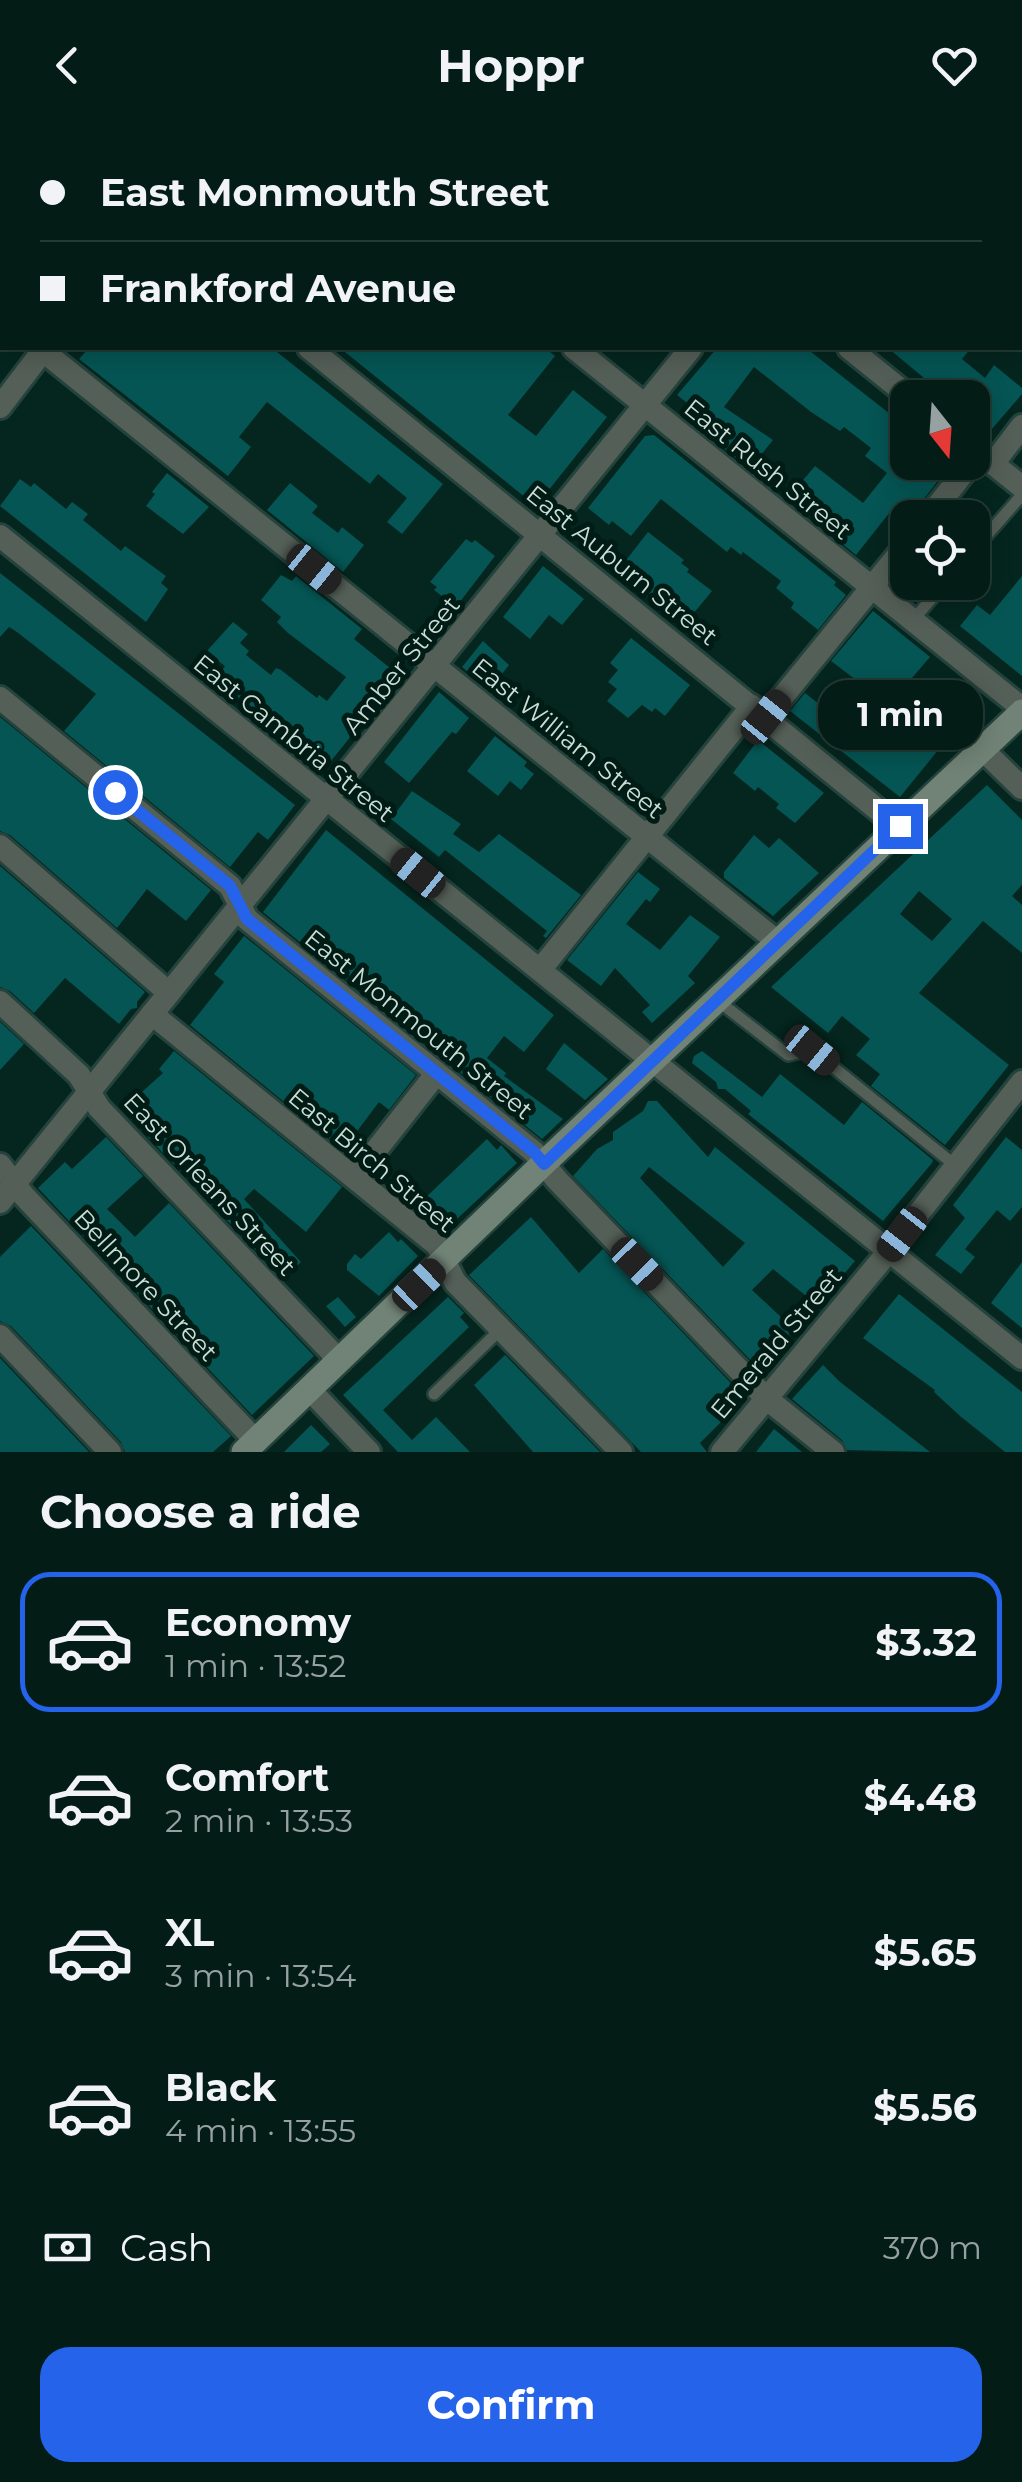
<!DOCTYPE html>
<html lang="en">
<head>
<meta charset="utf-8">
<style>
  body { margin:0; font-family:Montserrat,sans-serif; background:#0d251f; color:#f1f3f6; height:100vh; display:flex; flex-direction:column; font-size:38px; white-space:nowrap }
  * { box-sizing:border-box; margin:0 }
  p { font-size:32px; color:#97a1a1 }
  .icon { flex:none; width:55px; height:55px; fill:none; stroke:currentColor; stroke-width:2; stroke-linecap:round; stroke-linejoin:round }
  .map { position:relative; height:1322px; overflow:hidden }
  .drawer { display:flex; flex-direction:column; background:#031c16; flex:1 }
  .drawer>* { flex:none }
  .top-card { position:absolute; left:0px; top:0px; width:1022px; height:220px; box-shadow:0 5px 25px #0003,0 0 0 2px #243a35; display:grid; align-content:center; height:220px; padding:0 40px; background:#031c16 }
  .needle { width:65px; rotate:163deg }
  .buttons { position:absolute; left:890px; top:250px; display:grid; gap:20px }
  .buttons a { display:grid; place-items:center; width:100px; height:100px; border-radius:20px; background:#031c16; box-shadow:0 5px 25px #0003,0 0 0 2px #243a35; font-size:50px }
  .end { position:absolute; width:45px; height:45px; margin:-22px; border:12px solid #2563eb; background:#fff; box-shadow:0 0 0 5px #fff }
  .from { border-radius:50% }
  .bubble { position:absolute; height:70px; border-radius:30px; background:#031c16; box-shadow:0 5px 25px #0003,0 0 0 2px #243a35; font-size:32px; font-weight:700; line-height:70px; text-align:center }
  .car { position:absolute; width:30px; height:60px; margin:-30px -15px; border-radius:12px; box-shadow:0 0 8px 2px #0007; background:linear-gradient(#222 24%,#8ab4d8 0 40%,#222 0 76%,#8ab4d8 0 86%,#222 0) }
  .top-card b { display:flex; align-items:center; gap:35px; height:95px; font-size:38px }
  .top-card b+b { border-top:2px solid #243a35 }
  .top-card i { width:25px; height:25px; background:#f1f3f6 }
  ul { padding:0; list-style:none }
  li { display:flex; align-items:center; gap:30px; height:140px; margin:0 20px 15px; padding:0 20px; border:5px solid transparent; border-radius:30px }
  li div { flex:1 }
  li b { display:block; font-size:38px }
  li em { font-style:normal; font-weight:700 }
  li.active { border-color:#2563eb }
  li>.icon { width:90px; height:90px; stroke-width:1.5 }
  h2 { padding:0 40px; font-size:45px; line-height:120px }
  .pay { display:flex; align-items:center; gap:25px; height:110px; padding:0 40px; font-size:38px }
  .pay p { margin-inline-start:auto }
  .cta { display:flex; gap:20px; margin-top:auto; padding:20px 40px }
  .cta a { flex:1; height:115px; border-radius:30px; background:#2563eb; color:#fff; font-size:40px; font-weight:700; line-height:115px; text-align:center }
  header { display:flex; justify-content:space-between; align-items:center; height:130px; padding:0 40px; background:#031c16; font-size:45px; font-weight:700 }
  .map>svg:first-child { display:block }
  .building { fill:#055554; fill-rule:evenodd }
  .lines { fill:none; stroke-linecap:round; stroke-linejoin:round }
  .service-casing { stroke:#24433c; stroke-width:16 }
  .minor-casing { stroke:#24433c; stroke-width:28 }
  .secondary-casing { stroke:#24433c; stroke-width:30 }
  .service { stroke:#545f57; stroke-width:11 }
  .minor { stroke:#545f57; stroke-width:22 }
  .secondary { stroke:#718376; stroke-width:25 }
  .route { stroke:#2563eb; stroke-width:12 }
  .labels { text-anchor:middle; stroke-width:10; stroke-linejoin:round; paint-order:stroke }
  .street-label { font-size:25px; fill:#cbddd7; stroke:#001c15 }
</style>
</head>
<body>
<header><svg class="icon" aria-label="back" viewBox="0 0 24 24"><path d="M15 5l-7 7 7 7"/></svg>Hoppr<svg class="icon" aria-label="heart" viewBox="0 0 24 24"><path d="M12 20l-8-8c-3-5 5-10 8-4 3-6 11-1 8 4z"/></svg></header>
<div class="map">
<svg width="1022" height="1322" viewBox="0 0 1022 1322">
  <rect width="100%" height="100%" fill="#04261e"/>
  <g class="building">
    <polygon points="89,218 272,218 443,354 402,404 387,392 407,368 378,344 370,354 267,272 239,307 251,317 228,346 79,229"/>
    <polygon points="340,218 545,218 555,226 508,285 536,306 573,260 607,287 536,376"/>
    <polygon points="717,218 806,218 908,298 908,332 951,334 916,379 913,388 907,388 894,377 856,425 787,369 815,336 863,373 887,343 865,326 871,318 844,297 840,301 811,282 754,237 724,277 773,310 750,339 711,308 718,298 677,265"/>
    <polygon points="888,218 971,218 962,229 985,248 994,235 1022,258 1022,264 991,300 972,285 972,268 948,268"/>
    <polygon points="654,305 836,452 834,455 846,465 818,500 791,478 794,473 776,458 781,451 743,422 741,425 731,417 727,422 661,369 631,406 612,391 609,395 588,378 645,306"/>
    <polygon points="167,343 209,377 183,404 146,376 155,364 152,362"/>
    <polygon points="20,349 31,357 34,353 66,379 72,372 88,384 83,390 121,421 125,416 166,446 161,453 168,459 146,492 0,376"/>
    <polygon points="290,353 318,376 312,383 338,403 342,397 364,415 343,442 267,380"/>
    <polygon points="648,402 684,430 681,433 689,439 687,442 712,461 683,496 616,443"/>
    <polygon points="466,409 472,413 475,410 495,426 456,477 434,460 437,457 430,452"/>
    <polygon points="543,436 584,469 562,495 549,485 530,509 503,487"/>
    <polygon points="0,443 295,675 268,710 258,702 230,737 64,601 96,564 17,502 9,497 0,507"/>
    <polygon points="281,445 292,451 296,446 362,499 354,509 400,546 326,637 215,550 225,536 206,522 233,492 248,504 240,513 249,521 246,525 271,545 276,538 281,540 317,568 319,565 327,571 346,547 288,503 277,492 281,487 261,470"/>
    <polygon points="1022,446 1022,546 960,496 977,475 990,485"/>
    <polygon points="873,481 930,527 887,577 939,619 900,667 790,581 805,563 838,589 864,556 831,531"/>
    <polygon points="631,508 690,555 665,586 655,578 652,582 642,575 628,588 607,571 617,559 608,552 618,540 610,533"/>
    <polygon points="483,511 509,535 490,559 462,537"/>
    <polygon points="439,562 469,588 456,604 452,602 409,653 384,632"/>
    <polygon points="0,587 211,760 186,791 147,759 117,798 10,705 0,701"/>
    <polygon points="495,606 527,632 524,636 534,644 521,660 510,651 498,666 467,641"/>
    <polygon points="758,610 824,663 795,693 776,678 779,674 758,657 755,661 733,643"/>
    <path d="M 987,655 L 1022,690 L 1022,755 L 1012,766 L 1022,775 L 1022,823 L 983,791 L 919,863 L 1009,935 L 945,1015 L 871,956 L 880,944 L 856,925 L 870,909 L 842,886 L 828,903 L 771,857 ZM 919,761 L 952,789 L 932,811 L 900,784 Z"/>
    <polygon points="412,661 461,694 453,704 479,722 499,704 581,765 546,808 543,806 547,801 445,720 439,727 391,689"/>
    <polygon points="326,700 554,885 524,922 504,906 487,928 506,943 504,946 563,989 542,1009 263,782"/>
    <polygon points="754,705 769,718 779,708 819,743 773,786 724,748 724,742"/>
    <polygon points="0,736 145,862 137,872 137,878 131,879 119,894 65,848 34,883 10,861 0,857"/>
    <polygon points="638,742 660,759 650,772 646,769 626,794 660,820 690,785 720,807 688,846 695,853 652,893 642,882 650,875 615,838 601,856 567,830"/>
    <polygon points="244,806 416,945 389,980 379,972 343,1020 190,895 224,852 214,844"/>
    <polygon points="0,892 24,914 0,940"/>
    <polygon points="564,913 608,949 585,970 546,939"/>
    <polygon points="174,921 342,1057 306,1102 254,1059 244,1069 301,1132 283,1149 122,980 163,943 159,939"/>
    <polygon points="702,921 762,967 780,944 844,995 862,972 933,1030 932,1033 883,1091 748,984 751,981 725,959 718,959 716,952 692,933 694,926"/>
    <path d="M 648,971 L 657,971 L 708,1027 L 715,1017 L 855,1131 L 844,1144 L 845,1150 L 837,1151 L 817,1175 L 773,1139 L 752,1160 L 796,1201 L 762,1242 L 573,1046 L 597,1019 L 613,1010 L 613,1002 L 643,981 ZM 649,1037 L 745,1113 L 723,1137 L 640,1048 Z"/>
    <polygon points="106,1007 143,1046 107,1079 135,1107 169,1073 314,1226 252,1285 38,1058 65,1032 72,1039"/>
    <polygon points="1006,1007 1022,1020 1022,1077 1010,1091 997,1080 965,1119 975,1127 961,1144 935,1125 965,1088 953,1075"/>
    <polygon points="487,1009 497,1020 501,1015 517,1033 444,1101 427,1086 431,1082 422,1071"/>
    <polygon points="531,1087 579,1143 603,1119 745,1268 700,1313 707,1322 641,1322 469,1145"/>
    <polygon points="31,1096 231,1306 213,1322 125,1322 121,1312 11,1196 0,1191 0,1127"/>
    <polygon points="389,1102 398,1112 401,1109 418,1126 379,1166 347,1140 347,1134 355,1124 361,1129"/>
    <polygon points="1022,1132 1022,1198 991,1173"/>
    <polygon points="899,1164 1022,1262 1022,1322 1005,1322 960,1286 934,1262 935,1260 863,1208"/>
    <polygon points="338,1167 356,1187 345,1197 326,1176"/>
    <polygon points="448,1167 464,1183 460,1187 469,1197 383,1280 412,1310 436,1287 470,1322 398,1322 343,1265"/>
    <polygon points="505,1225 600,1322 533,1322 474,1255"/>
    <polygon points="0,1228 89,1322 0,1322"/>
    <polygon points="823,1235 840,1252 930,1322 847,1320 842,1310 792,1269"/>
    <polygon points="311,1295 330,1314 321,1322 284,1322"/>
    <polygon points="774,1299 802,1322 756,1322"/>
  </g>
  <g class="lines">
    <defs>
      <g id="service">
        <polyline points="0,105 2,107"/>
        <polyline points="972,422 1022,365"/>
        <polyline points="913,490 946,452"/>
        <polyline points="933,567 983,617"/>
        <polyline points="717,870 788,925 812,920 956,1036"/>
        <polyline points="434,1264 502,1198"/>
      </g>
      <g id="minor">
        <polyline points="37,0 41,2"/>
        <polyline points="305,0 308,2"/>
        <polyline points="581,0 584,2"/>
        <polyline points="837,0 840,2"/>
        <polyline points="204,2 206,0"/>
        <polyline points="864,2 866,0"/>
        <polyline points="1020,180 1022,182"/>
        <polyline points="309,218 899,697"/>
        <polyline points="574,218 1022,578"/>
        <polyline points="849,218 911,268"/>
        <polyline points="43,221 779,813"/>
        <polyline points="0,277 45,218"/>
        <polyline points="972,317 1022,357"/>
        <polyline points="993,334 1022,296"/>
        <polyline points="928,388 972,332"/>
        <polyline points="0,406 1022,1228"/>
        <polyline points="0,568 230,756 247,789 534,1022 557,1050 766,1268 833,1322"/>
        <polyline points="766,587 908,413"/>
        <polyline points="983,620 1022,658"/>
        <polyline points="0,716 169,863"/>
        <polyline points="540,840 752,576"/>
        <polyline points="0,872 79,945 99,978 340,1231"/>
        <polyline points="152,884 437,1115 455,1152 621,1322"/>
        <polyline points="0,1035 24,1066 256,1311"/>
        <polyline points="355,1047 436,944"/>
        <polyline points="0,1072 691,218"/>
        <polyline points="0,1206 110,1322"/>
        <polyline points="310,1260 369,1322"/>
        <polyline points="722,1322 889,1121 1022,952"/>
      </g>
      <polyline id="secondary" points="244,1322 543,1034 1022,582"/>
    </defs>
    <use href="#service" class="service-casing"/>
    <use href="#minor" class="minor-casing"/>
    <use href="#secondary" class="secondary-casing"/>
    <use href="#service" class="service"/>
    <use href="#minor" class="minor"/>
    <use href="#secondary" class="secondary"/>
  </g>
  <g class="lines">
    <polyline class="route" points="115,662 230,756 247,789 534,1022 544,1034 900,696"/>
  </g>
  <g class="labels">
    <g class="street-label">
      <text transform="translate(768 339) rotate(39)" y="9">East Rush Street</text>
      <text transform="translate(622 435) rotate(39)" y="9">East Auburn Street</text>
      <text transform="translate(401 535) rotate(-51)" y="9">Amber Street</text>
      <text transform="translate(294 608) rotate(39)" y="9">East Cambria Street</text>
      <text transform="translate(568 608) rotate(39)" y="9">East William Street</text>
      <text transform="translate(419 894) rotate(39)" y="9">East Monmouth Street</text>
      <text transform="translate(372 1030) rotate(40)" y="9">East Birch Street</text>
      <text transform="translate(210 1054) rotate(47)" y="9">East Orleans Street</text>
      <text transform="translate(146 1155) rotate(47)" y="9">Bellmore Street</text>
      <text transform="translate(776 1213) rotate(-50)" y="9">Emerald Street</text>
    </g>
  </g>
</svg>
<div class="buttons">
<a><svg class="needle" viewBox="-14 -14 28 28"><path d="M0-13l5 13h-10z" fill="#e53935"/><path d="M0 13l5-13h-10z" fill="#97a1a1"/></svg></a>
<a><svg class="icon" aria-label="locate" viewBox="0 0 24 24"><circle cx="12" cy="12" r="6"/><path d="M12 2v4M12 18v4M2 12h4M18 12h4"/></svg></a>
</div>
<i class="end from" style="left:115px;top:662px"></i>
<i class="end" style="left:900px;top:696px"></i>
<div class="bubble" style="left:818px;top:550px;width:165px">1 min</div>
<i class="car" style="left:314px;top:439px;rotate:129deg"></i>
<i class="car" style="left:766px;top:587px;rotate:39deg"></i>
<i class="car" style="left:418px;top:743px;rotate:309deg"></i>
<i class="car" style="left:812px;top:920px;rotate:129deg"></i>
<i class="car" style="left:902px;top:1104px;rotate:218deg"></i>
<i class="car" style="left:637px;top:1134px;rotate:136deg"></i>
<i class="car" style="left:419px;top:1155px;rotate:46deg"></i>
<div class="top-card">
<b><i class="from"></i>East Monmouth Street</b>
<b><i></i>Frankford Avenue</b>
</div>
</div>
<section class="drawer">
<h2>Choose a ride</h2>
<ul>
<li class="active"><svg class="icon" aria-label="car" viewBox="0 0 24 24"><path d="M5 17H2v-5l4-1 3-4h7l3 4 3 1v5h-3M9 17h6M6 11h13"/><circle cx="7" cy="17" r="2"/><circle cx="17" cy="17" r="2"/></svg><div><b>Economy</b><p>1 min · 13:52</p></div><em>$3.32</em></li>
<li><svg class="icon" aria-label="car" viewBox="0 0 24 24"><path d="M5 17H2v-5l4-1 3-4h7l3 4 3 1v5h-3M9 17h6M6 11h13"/><circle cx="7" cy="17" r="2"/><circle cx="17" cy="17" r="2"/></svg><div><b>Comfort</b><p>2 min · 13:53</p></div><em>$4.48</em></li>
<li><svg class="icon" aria-label="car" viewBox="0 0 24 24"><path d="M5 17H2v-5l4-1 3-4h7l3 4 3 1v5h-3M9 17h6M6 11h13"/><circle cx="7" cy="17" r="2"/><circle cx="17" cy="17" r="2"/></svg><div><b>XL</b><p>3 min · 13:54</p></div><em>$5.65</em></li>
<li><svg class="icon" aria-label="car" viewBox="0 0 24 24"><path d="M5 17H2v-5l4-1 3-4h7l3 4 3 1v5h-3M9 17h6M6 11h13"/><circle cx="7" cy="17" r="2"/><circle cx="17" cy="17" r="2"/></svg><div><b>Black</b><p>4 min · 13:55</p></div><em>$5.56</em></li>
</ul>
<div class="pay"><svg class="icon" aria-label="cash" viewBox="0 0 24 24"><path d="M3 7h18v10H3z"/><circle cx="12" cy="12" r="2"/></svg>Cash<p>370 m</p></div>
<div class="cta"><a>Confirm</a></div>
</section>
</body>
</html>
